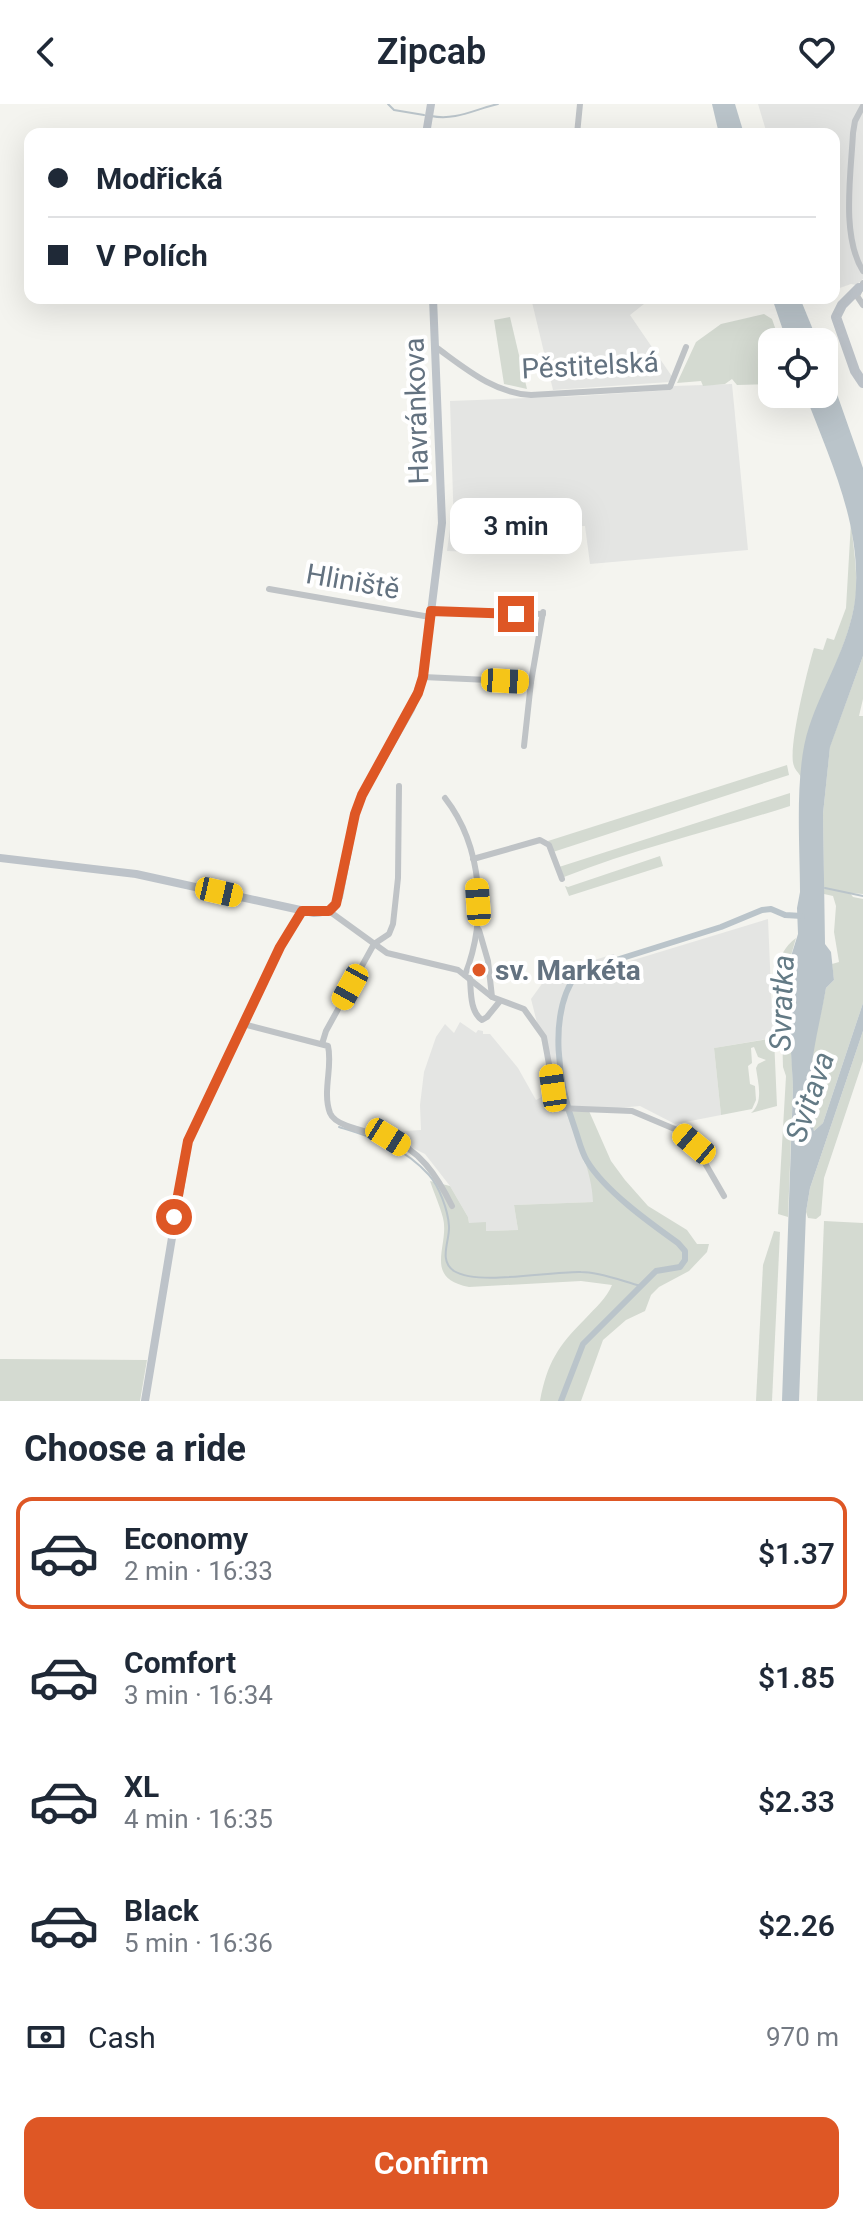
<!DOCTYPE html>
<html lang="en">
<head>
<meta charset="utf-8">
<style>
  body { margin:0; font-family:Roboto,sans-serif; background:#f6f6f7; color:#1f2937; height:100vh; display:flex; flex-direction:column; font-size:30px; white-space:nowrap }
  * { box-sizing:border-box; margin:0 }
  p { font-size:26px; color:#747a83 }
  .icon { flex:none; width:44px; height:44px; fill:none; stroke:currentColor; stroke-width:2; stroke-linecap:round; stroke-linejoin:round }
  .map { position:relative; height:1297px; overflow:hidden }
  .drawer { display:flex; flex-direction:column; background:#fff; flex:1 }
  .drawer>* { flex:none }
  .top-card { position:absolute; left:24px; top:24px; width:816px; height:176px; border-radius:16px; box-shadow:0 8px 32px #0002; display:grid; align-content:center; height:176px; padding:0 24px; background:#fff }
  .buttons { position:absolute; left:758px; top:224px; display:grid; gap:16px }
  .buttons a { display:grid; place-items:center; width:80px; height:80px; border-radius:16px; background:#fff; box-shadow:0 8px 32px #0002; font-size:40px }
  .end { position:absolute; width:36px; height:36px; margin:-18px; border:10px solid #de5725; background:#fff; box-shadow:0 0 0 4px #fff }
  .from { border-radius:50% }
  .bubble { position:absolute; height:56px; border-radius:16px; background:#fff; box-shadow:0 8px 32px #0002; font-size:26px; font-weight:600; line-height:56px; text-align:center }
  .car { position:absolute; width:24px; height:48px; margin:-24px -12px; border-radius:10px; box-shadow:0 0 6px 2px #0007; background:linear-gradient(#f5c518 24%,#345 0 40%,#f5c518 0 76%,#345 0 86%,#f5c518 0) }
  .top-card b { display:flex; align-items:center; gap:28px; height:76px; font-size:30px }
  .top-card b+b { border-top:2px solid #e0e1e3 }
  .top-card i { width:20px; height:20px; background:#1f2937 }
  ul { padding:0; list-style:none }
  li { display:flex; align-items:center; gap:24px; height:112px; margin:0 16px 12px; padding:0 8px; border:4px solid transparent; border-radius:16px }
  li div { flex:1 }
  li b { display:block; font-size:30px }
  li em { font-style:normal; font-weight:600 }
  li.active { border-color:#de5725 }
  li>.icon { width:72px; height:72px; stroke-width:1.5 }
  h2 { padding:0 24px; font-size:36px; line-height:96px }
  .pay { display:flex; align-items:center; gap:20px; height:88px; padding:0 24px; font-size:30px }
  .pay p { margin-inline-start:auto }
  .button { display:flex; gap:16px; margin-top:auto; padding:16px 24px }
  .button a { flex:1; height:92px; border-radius:16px; background:#de5725; color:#fff; font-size:32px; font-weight:600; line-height:92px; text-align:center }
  header { display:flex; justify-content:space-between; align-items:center; height:104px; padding:0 24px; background:#fff; font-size:36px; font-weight:600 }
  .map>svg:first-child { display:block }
  .built { fill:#e4e5e3 }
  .green { fill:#d4dad1 }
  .water { fill:#bac4ca }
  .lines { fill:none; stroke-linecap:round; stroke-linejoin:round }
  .stream { stroke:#bac4ca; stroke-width:2 }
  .canal { stroke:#bac4ca; stroke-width:6 }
  .street { stroke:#bfc3c6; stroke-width:6 }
  .secondary { stroke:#bdc3c9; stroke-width:8 }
  .highway { stroke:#bdc3c9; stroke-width:10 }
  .route { stroke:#de5725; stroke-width:10 }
  .poi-dot { fill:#de5725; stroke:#fff; stroke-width:3 }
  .labels { text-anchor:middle; stroke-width:8; stroke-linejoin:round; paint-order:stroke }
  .street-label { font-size:28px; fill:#637280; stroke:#fff }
  .poi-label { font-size:28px; font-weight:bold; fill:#637280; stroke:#fff; text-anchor:start }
  .water-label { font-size:30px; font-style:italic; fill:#637a85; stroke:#fff }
</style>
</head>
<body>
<header><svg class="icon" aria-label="back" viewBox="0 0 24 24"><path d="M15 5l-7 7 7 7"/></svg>Zipcab<svg class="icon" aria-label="heart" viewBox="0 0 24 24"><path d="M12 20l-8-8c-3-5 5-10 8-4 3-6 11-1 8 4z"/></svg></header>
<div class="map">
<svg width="863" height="1297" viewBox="0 0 863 1297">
  <rect width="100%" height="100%" fill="#f4f4ef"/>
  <g class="built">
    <polygon points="758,0 863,0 863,175 856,181 851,180 834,186 834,30 767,30"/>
    <polygon points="531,194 647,194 649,196 630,211 673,274 670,278 553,286"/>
    <polygon points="732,280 748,446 590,460 585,422 470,425 504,427 502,449 447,447 450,425 454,425 450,297 579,292 671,286 674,282"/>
    <polygon points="768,815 773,934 714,944 721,1011 675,1020 640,1002 574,1008 583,1057 590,1066 594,1098 514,1101 518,1126 486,1127 469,1119 468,1113 450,1082 425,1050 386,1031 387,1028 421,1026 420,1001 424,968 436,933 445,920 454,929 460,918 476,929 478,926 483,927 483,930 490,930 518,964 536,996 549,989 545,961 548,962 531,895 549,870 614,850 617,861"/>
  </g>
  <g class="green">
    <polygon points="764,210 772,215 780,238 772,238 772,280 737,281 732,275 725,280 703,282 701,277 677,279 696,238 721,220"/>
    <polygon points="510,213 527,285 504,280 494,216"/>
    <path d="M 851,418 C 853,443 859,472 855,498 C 845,559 804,610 801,673 C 799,669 795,666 794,662 C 787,647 808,563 814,544 L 823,546 L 827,534 L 834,536 L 846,504 Z"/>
    <path d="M 863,552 L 863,595 L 859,612 L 863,612 L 863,790 L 850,789 L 853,793 L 863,795 L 863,899 L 823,1019 L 814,1027 C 801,981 817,930 826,884 L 834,876 L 832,860 L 839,858 L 834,828 L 836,802 L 833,792 L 824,790 L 823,710 L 830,642 Z"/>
    <polygon points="787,661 789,671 553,748 548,737"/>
    <path d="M 790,689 L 790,702 C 715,726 638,744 564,773 L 559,763 Z"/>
    <polygon points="660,752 663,762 569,792 565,782 568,783"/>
    <path d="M 796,834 L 788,862 L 791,866 L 786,902 L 781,905 L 777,902 C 776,877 773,851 796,834 Z"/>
    <polygon points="790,917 793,983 788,1113 778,1110 786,972 783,963 782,929 783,924"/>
    <polygon points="863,927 863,957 824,1074 821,1111 816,1115 808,1114 806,1108 810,1084"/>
    <path d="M 774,934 L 777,1002 L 751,1009 C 764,998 758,979 756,964 L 758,960 L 766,956 L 758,953 L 754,943 L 751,944 L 752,959 L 748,962 L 750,980 L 755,982 L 756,996 L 752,1005 L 721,1011 L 714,944 Z"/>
    <path d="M 589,1007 L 611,1057 L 625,1076 L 648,1102 L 687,1126 L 697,1140 L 709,1140 L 707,1148 L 689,1167 L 659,1183 L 651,1191 L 645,1207 L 626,1216 L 603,1236 L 581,1297 L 540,1297 C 547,1259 558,1242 585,1215 C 596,1203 606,1195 612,1181 L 581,1177 L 469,1183 C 422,1174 450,1141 443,1114 C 440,1102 434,1089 430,1077 L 450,1082 L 468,1113 L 469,1119 L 486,1118 L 486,1127 L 518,1126 L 514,1101 L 593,1098 C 592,1066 577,1038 566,1008 Z"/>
    <polygon points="824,1117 863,1119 863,1297 817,1297"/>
    <polygon points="774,1127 780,1128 772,1297 756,1297 763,1161"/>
    <polygon points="0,1255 4,1255 147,1256 140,1297 0,1297"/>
  </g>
  <g class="water">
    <polygon points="712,0 735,0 744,30 719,30"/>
    <polygon points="772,194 800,194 818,238 787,238"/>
    <path d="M 824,253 L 863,364 L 863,552 L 830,643 L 823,710 L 825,840 L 831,848 L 834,876 L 826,884 C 818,931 802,980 814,1027 L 823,1019 L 863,899 L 863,927 L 810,1084 L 806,1108 L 799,1297 L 782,1297 L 793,983 L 788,895 L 791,866 L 788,862 L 798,830 L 797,804 L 800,788 C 800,740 794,668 809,623 C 823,581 849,541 855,496 C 863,423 830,356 805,290 L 824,290 Z"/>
  </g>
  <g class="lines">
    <g class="stream">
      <polyline points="388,0 394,6 424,11"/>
      <path d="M 431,12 C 456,17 475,5 498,0"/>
      <polyline points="825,784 863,792"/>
      <path d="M 339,1023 C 374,1034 403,1042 429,1071 C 439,1082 448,1106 449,1122 C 450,1137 438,1156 454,1167 C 478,1182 550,1167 581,1168 C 600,1168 622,1177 641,1182"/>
    </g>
    <path class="canal" d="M 561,1297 L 583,1240 L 656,1167 L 680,1163 L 685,1156 L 685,1147 L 678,1139 C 650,1119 605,1087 587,1057 C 582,1049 579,1037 576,1028 C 559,982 546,909 578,868 L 721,823 L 762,806 L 771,805 L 785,811 L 802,812"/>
    <g class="street">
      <path d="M 863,2 L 855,17 L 853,29 C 851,70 841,132 863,167"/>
      <polyline points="577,30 580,0"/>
      <polyline points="863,179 857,192 863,201"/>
      <path d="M 437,244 C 466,265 494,289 531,291 L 670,283 L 686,243"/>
      <polyline points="269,485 430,513"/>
      <polyline points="431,507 543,510"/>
      <polyline points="423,573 531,578"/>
      <polyline points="524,642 531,578 543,508"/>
      <path d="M 445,694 C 483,743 487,815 465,871"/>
      <polyline points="473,755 540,736 549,741 562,775"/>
      <polyline points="329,807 387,849 458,866 492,893 524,905 544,933 557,1004 632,1007 677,1026 694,1040 724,1092"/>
      <polyline points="479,826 488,857 492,893"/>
      <path d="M 470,874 C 471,888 470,908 482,916 L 487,913 L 500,897"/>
      <path d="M 243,920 L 328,942 C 333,963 322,987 330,1009 C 336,1024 373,1028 386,1033 C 420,1045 437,1072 452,1102"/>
      <polyline points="322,940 326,927 374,840 389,830 393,820 398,774 399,682"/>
    </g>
    <g class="secondary">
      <polyline points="426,30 431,0"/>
      <path d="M 0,754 L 136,770 L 314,809 C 328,808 333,806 339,793 L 355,710 L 362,691 L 411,605 L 423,573 L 442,419 L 433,194"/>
      <polyline points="145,1297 188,1037 280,843 302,807"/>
    </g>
    <polyline class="highway" points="859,184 842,201 836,213 855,267 863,279"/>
  </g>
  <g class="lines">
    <polyline class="route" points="174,1113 188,1037 280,843 302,807 329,807 336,800 355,710 362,691 418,589 423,573 431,507 516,510"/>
  </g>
  <circle class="poi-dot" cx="479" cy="866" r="8"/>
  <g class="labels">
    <g class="street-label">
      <text transform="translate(590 261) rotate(-3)" y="10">Pěstitelská</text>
      <text transform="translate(416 307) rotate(-92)" y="10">Havránkova</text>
      <text transform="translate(353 477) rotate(10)" y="10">Hliniště</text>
    </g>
    <g class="poi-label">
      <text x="495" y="876">sv. Markéta</text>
    </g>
    <g class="water-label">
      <text transform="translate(782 899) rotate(-88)" y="10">Svratka</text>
      <text transform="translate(810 993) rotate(-71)" y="10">Svitava</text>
    </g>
  </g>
</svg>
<div class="buttons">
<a><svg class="icon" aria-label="locate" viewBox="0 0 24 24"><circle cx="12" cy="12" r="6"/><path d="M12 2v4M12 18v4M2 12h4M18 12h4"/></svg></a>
</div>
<i class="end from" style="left:174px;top:1113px"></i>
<i class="end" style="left:516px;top:510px"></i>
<div class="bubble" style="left:450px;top:394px;width:132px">3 min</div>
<i class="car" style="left:505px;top:577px;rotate:93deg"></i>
<i class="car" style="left:219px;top:788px;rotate:103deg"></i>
<i class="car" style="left:478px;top:798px;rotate:356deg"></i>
<i class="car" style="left:350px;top:883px;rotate:209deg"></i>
<i class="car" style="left:553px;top:984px;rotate:352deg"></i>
<i class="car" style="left:388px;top:1033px;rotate:122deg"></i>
<i class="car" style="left:694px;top:1040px;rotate:310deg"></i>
<div class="top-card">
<b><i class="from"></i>Modřická</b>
<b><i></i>V Polích</b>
</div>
</div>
<section class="drawer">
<h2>Choose a ride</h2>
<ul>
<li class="active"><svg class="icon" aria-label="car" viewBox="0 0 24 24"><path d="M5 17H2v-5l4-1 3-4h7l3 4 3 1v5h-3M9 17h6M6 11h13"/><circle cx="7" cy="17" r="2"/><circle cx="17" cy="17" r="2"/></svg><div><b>Economy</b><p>2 min · 16:33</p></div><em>$1.37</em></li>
<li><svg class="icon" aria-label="car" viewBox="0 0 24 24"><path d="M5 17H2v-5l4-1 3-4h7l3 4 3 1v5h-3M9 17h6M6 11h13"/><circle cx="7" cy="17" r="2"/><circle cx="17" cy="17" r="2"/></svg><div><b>Comfort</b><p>3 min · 16:34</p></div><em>$1.85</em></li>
<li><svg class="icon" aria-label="car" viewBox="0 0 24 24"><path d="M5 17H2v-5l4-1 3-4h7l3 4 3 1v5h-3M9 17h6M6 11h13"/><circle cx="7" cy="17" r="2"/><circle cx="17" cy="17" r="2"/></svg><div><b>XL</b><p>4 min · 16:35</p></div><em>$2.33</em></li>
<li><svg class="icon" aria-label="car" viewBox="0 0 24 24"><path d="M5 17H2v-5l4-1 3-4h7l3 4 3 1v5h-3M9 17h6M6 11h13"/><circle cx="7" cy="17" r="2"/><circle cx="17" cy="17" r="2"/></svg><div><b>Black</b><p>5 min · 16:36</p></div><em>$2.26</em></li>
</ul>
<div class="pay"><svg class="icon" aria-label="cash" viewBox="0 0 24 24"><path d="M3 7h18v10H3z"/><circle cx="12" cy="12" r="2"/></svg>Cash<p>970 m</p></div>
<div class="button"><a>Confirm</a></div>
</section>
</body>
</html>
